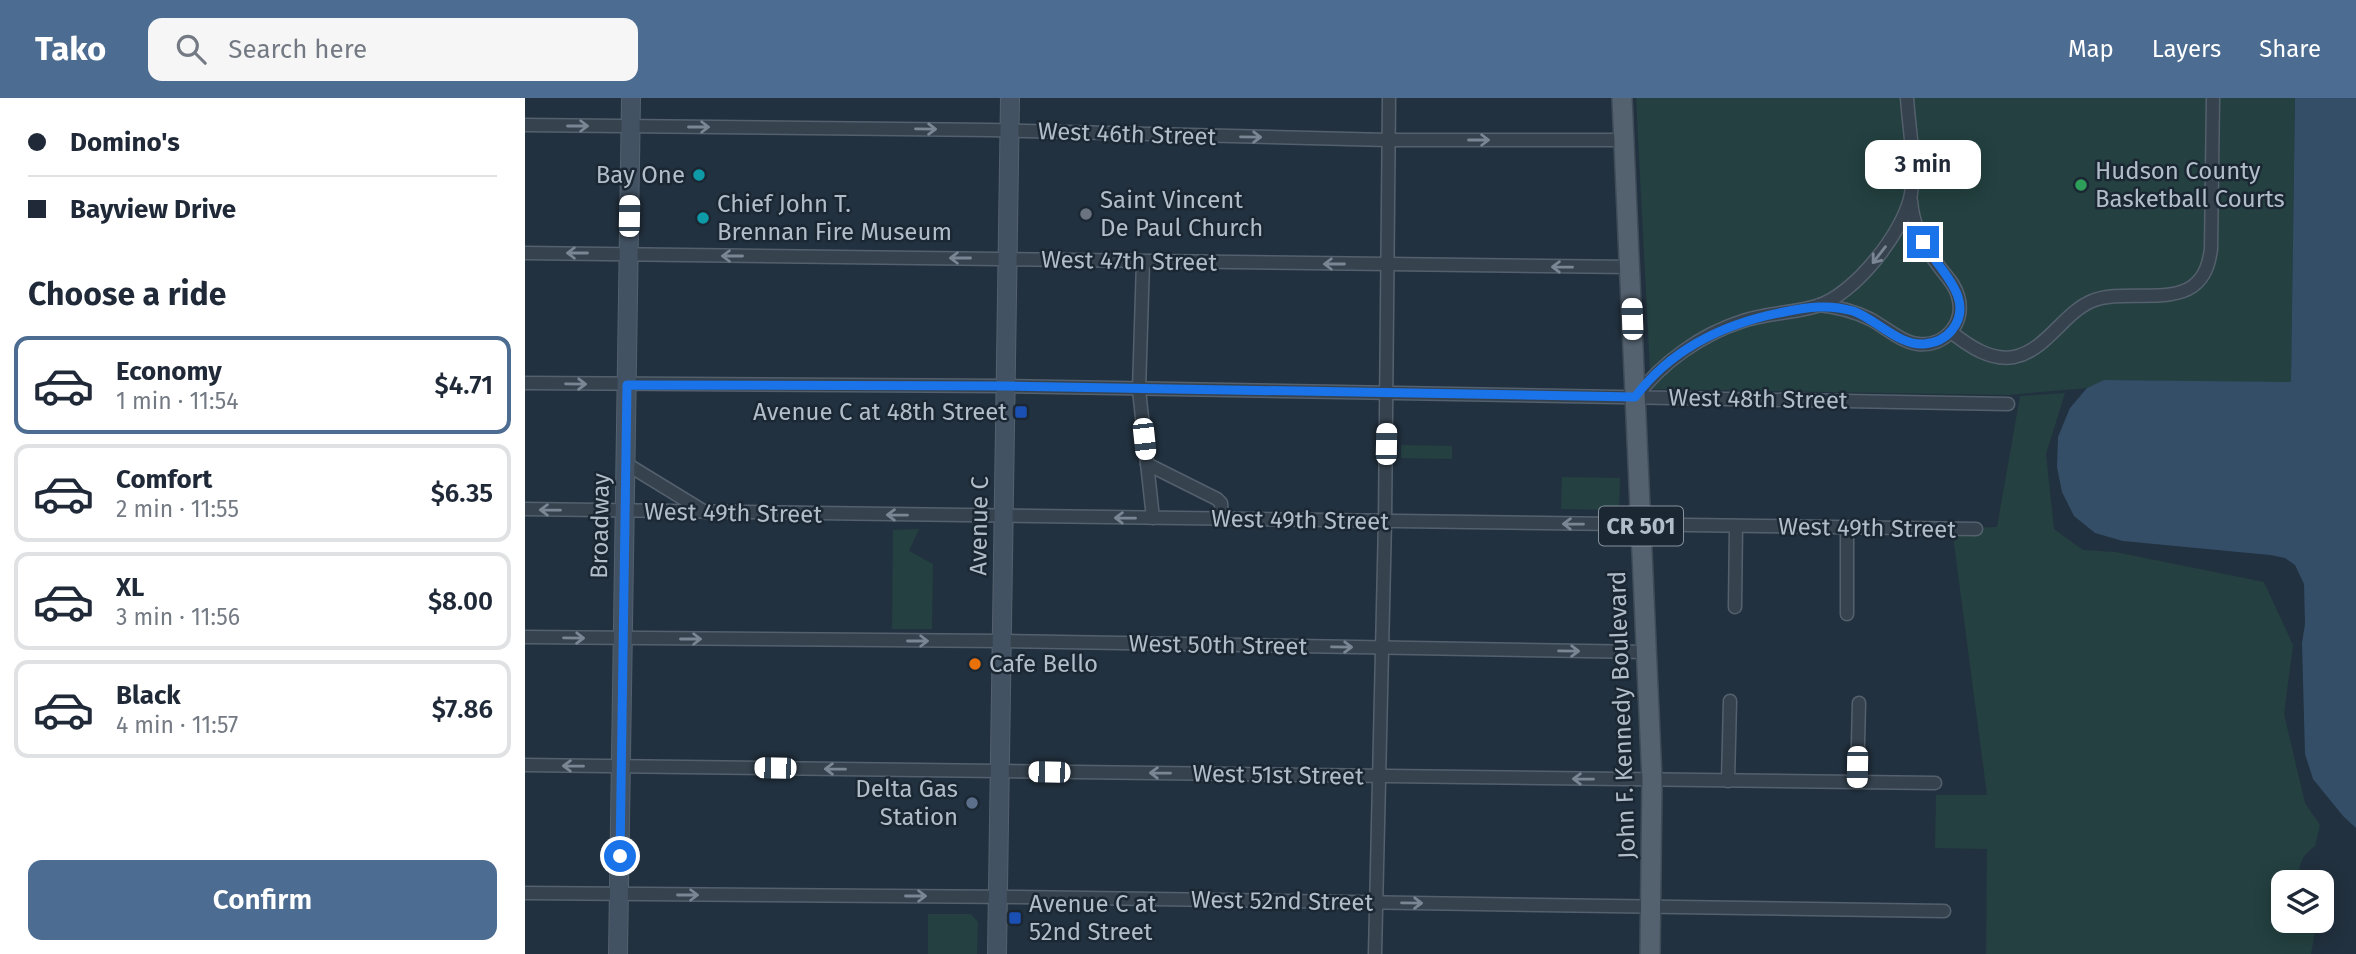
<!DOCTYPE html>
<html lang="en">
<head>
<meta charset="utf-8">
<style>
  body { margin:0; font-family:"Fira Sans",sans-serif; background:#f6f6f7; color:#1f2937; height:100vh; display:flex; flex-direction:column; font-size:26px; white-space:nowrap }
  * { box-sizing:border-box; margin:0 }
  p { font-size:23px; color:#747a83 }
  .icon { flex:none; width:38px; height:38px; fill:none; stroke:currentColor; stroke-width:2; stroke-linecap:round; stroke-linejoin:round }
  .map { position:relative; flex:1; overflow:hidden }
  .side { display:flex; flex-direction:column; background:#fff; width:525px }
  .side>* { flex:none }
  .banner { display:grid; align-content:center; height:154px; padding:0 28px; background:#fff }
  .buttons { position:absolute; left:1746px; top:772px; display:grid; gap:14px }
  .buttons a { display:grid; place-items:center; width:63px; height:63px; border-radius:14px; background:#fff; box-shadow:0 4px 18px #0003; font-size:35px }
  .end { position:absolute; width:32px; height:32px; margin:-16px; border:9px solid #1a73e8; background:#fff; box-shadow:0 0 0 4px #fff }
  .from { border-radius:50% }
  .bubble { position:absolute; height:49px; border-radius:14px; background:#fff; box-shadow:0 4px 18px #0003; font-size:23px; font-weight:600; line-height:49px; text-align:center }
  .car { position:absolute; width:21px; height:42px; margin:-21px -10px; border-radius:9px; box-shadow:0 0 5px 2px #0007; background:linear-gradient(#fff 24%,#345 0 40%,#fff 0 76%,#345 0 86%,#fff 0) }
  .banner b { display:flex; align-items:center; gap:24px; height:66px; font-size:26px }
  .banner b+b { border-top:2px solid #e0e1e3 }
  .banner i { width:18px; height:18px; background:#1f2937 }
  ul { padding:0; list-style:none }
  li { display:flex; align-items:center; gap:21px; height:98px; margin:0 14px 10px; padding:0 14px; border:4px solid #e0e1e3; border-radius:14px }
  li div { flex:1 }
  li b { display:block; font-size:26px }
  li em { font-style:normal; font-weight:600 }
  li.on { border-color:#4c6c91 }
  li>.icon { width:63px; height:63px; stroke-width:1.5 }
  h2 { padding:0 28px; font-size:32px; line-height:84px }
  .primary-button { display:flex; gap:14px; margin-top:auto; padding:14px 28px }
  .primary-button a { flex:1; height:80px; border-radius:14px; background:#4c6c91; color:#fff; font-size:28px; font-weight:600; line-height:80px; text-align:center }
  header { display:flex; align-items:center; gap:42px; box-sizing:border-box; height:98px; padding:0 35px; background:#4c6c91; color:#fff }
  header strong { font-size:33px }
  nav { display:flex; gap:38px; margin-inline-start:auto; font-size:24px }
  .search { width:490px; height:63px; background:#f6f6f7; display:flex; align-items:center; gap:18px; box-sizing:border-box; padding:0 24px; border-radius:14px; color:#747a83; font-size:26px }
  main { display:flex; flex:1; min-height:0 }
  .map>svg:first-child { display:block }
  .green { fill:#244040 }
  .water { fill:#344e68 }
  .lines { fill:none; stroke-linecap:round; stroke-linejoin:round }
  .street-casing { stroke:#54606d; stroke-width:15 }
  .secondary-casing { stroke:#54606d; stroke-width:20 }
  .primary-casing { stroke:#3f4c58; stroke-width:22 }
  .street { stroke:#36434f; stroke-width:12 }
  .secondary { stroke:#435262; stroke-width:18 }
  .primary { stroke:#54626f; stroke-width:19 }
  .oneway { stroke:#7a8693 }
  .route { stroke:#1a73e8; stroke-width:9 }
  .culture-dot { fill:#0f9aa8; stroke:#1b2834; stroke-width:2.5 }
  .leisure-dot { fill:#2e9e5b; stroke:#1b2834; stroke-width:2.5 }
  .worship-dot { fill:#6b7280; stroke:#1b2834; stroke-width:2.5 }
  .transit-dot { fill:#1a4fb4; stroke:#1b2834; stroke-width:2.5 }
  .food-dot { fill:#e8710a; stroke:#1b2834; stroke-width:2.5 }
  .service-dot { fill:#5c6f8a; stroke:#1b2834; stroke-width:2.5 }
  .labels { text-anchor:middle; stroke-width:5; stroke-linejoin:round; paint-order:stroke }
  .shield { fill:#1b2834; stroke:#85909d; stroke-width:2 }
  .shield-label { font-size:23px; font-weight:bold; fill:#b2bdca }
  .street-label { font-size:24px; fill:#b2bdca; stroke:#1b2834 }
  .poi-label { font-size:24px; fill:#b2bdca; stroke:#1b2834; text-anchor:start }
</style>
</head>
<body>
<header>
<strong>Tako</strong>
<div class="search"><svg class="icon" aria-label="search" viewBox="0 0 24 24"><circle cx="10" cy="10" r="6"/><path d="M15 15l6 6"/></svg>Search here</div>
<nav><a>Map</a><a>Layers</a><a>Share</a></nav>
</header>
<main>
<section class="side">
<div class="banner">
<b><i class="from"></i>Domino's</b>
<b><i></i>Bayview Drive</b>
</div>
<h2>Choose a ride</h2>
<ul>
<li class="on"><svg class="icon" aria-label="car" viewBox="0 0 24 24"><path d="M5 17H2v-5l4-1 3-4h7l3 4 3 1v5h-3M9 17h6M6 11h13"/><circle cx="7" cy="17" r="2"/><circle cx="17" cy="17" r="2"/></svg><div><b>Economy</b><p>1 min · 11:54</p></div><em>$4.71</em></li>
<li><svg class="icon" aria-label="car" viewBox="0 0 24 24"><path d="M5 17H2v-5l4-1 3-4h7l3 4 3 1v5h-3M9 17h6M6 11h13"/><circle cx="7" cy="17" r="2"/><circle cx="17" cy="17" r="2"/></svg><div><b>Comfort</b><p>2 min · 11:55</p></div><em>$6.35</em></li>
<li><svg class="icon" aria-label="car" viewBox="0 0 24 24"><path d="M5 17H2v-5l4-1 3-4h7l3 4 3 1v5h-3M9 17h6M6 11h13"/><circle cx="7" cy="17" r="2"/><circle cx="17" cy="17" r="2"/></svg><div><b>XL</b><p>3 min · 11:56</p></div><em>$8.00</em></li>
<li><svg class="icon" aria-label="car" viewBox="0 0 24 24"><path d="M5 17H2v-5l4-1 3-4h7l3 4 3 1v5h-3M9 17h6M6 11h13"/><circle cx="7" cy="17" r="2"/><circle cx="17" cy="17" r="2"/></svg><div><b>Black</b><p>4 min · 11:57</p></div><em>$7.86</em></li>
</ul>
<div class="primary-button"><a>Confirm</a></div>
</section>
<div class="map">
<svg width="1831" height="856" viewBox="0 0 1831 856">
  <rect width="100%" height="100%" fill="#22313f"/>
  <g class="green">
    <polygon points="1111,0 1770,0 1766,285 1579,282 1562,290 1483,297 1126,291"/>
    <path d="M 1540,295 L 1521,356 L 1529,431 L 1558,452 L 1590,454 L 1739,484 L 1768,547 L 1759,616 L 1780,705 L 1795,727 L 1790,748 C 1777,757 1771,769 1776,784 L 1759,784 L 1759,822 L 1792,823 L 1786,856 L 1461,856 L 1462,751 L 1410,750 L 1411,697 L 1462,697 L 1427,430 L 1472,429 L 1495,298 Z"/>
    <polygon points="876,347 927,348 927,361 876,360"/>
    <polygon points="1037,379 1095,380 1094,412 1036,411"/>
    <polygon points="394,431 384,453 408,466 407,531 367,531 368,432"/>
    <polygon points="403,816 446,816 453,824 452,856 403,856"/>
  </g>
  <polygon class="water" points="1770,0 1831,0 1831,730 1818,718 1788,681 1780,656 1777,545 1780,526 1779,486 1770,467 1760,460 1745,457 1598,443 1570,435 1549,418 1537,394 1532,369 1533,339 1545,310 1562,290 1579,282 1766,284"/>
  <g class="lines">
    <defs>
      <g id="street">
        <polyline points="0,27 465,32 863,42 1100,42"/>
        <polyline points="0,155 1105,169"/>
        <polyline points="618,164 614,292 628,420"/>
        <path d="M 1294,207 C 1313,209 1329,213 1345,221 C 1360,229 1376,244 1393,246 C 1420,249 1441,225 1433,198 C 1430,186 1420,177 1413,167 C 1399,149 1388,127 1386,103"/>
        <path d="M 1426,234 C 1444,248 1465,263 1489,259 C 1522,252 1538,215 1567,203 C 1596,191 1643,206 1668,188 C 1680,179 1684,166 1686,151 L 1688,0"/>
        <polyline points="0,285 481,288 1483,306"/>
        <path d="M 1111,299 C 1137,264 1177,236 1218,223 C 1242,215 1268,215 1292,208 C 1329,197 1379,134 1386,96 C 1391,66 1384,31 1382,0"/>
        <polyline points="100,365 180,414"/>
        <polyline points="622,366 692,401 696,405 697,421"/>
        <polyline points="0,411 1451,431"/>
        <polyline points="1210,509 1211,428"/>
        <polyline points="1322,516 1322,430"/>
        <polyline points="0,539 477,543 1121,554"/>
        <polyline points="0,667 1410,685"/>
        <polyline points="1203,683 1205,603"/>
        <polyline points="1332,684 1334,605"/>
        <polyline points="0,795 494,799 1419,813"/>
        <polyline points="850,856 860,423 864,0"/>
      </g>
      <g id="secondary">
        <polyline points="93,856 106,0"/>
        <polyline points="472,856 485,0"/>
      </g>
      <polyline id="primary" points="1097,0 1127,682 1125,856"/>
    </defs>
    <use href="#street" class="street-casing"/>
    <use href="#secondary" class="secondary-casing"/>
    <use href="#primary" class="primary-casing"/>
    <use href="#street" class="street"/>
    <use href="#secondary" class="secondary"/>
    <use href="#primary" class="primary"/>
  </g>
  <defs><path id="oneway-shaft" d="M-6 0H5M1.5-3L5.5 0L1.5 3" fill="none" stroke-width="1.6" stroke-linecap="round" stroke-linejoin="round" transform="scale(1.75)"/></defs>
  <g class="oneway">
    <use href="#oneway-shaft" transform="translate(53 28)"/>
    <use href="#oneway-shaft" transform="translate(174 29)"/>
    <use href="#oneway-shaft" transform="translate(401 31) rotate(1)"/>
    <use href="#oneway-shaft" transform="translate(726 39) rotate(1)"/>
    <use href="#oneway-shaft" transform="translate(954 42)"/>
    <use href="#oneway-shaft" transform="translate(52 155) rotate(-180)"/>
    <use href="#oneway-shaft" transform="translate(1354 157) rotate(128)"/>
    <use href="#oneway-shaft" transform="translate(207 158) rotate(-180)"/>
    <use href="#oneway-shaft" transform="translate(435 160) rotate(-180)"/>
    <use href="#oneway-shaft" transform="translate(809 166) rotate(-180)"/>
    <use href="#oneway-shaft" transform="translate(1037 169) rotate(-179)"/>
    <use href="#oneway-shaft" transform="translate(51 286) rotate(1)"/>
    <use href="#oneway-shaft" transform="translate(25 412) rotate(-179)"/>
    <use href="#oneway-shaft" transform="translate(372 417) rotate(-179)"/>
    <use href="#oneway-shaft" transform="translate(600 420) rotate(-179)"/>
    <use href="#oneway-shaft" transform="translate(1048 426) rotate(-179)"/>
    <use href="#oneway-shaft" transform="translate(49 540) rotate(1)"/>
    <use href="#oneway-shaft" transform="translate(166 541)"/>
    <use href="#oneway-shaft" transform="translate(393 543)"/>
    <use href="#oneway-shaft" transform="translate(817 549) rotate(1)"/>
    <use href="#oneway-shaft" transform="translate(1044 553) rotate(1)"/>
    <use href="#oneway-shaft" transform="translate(48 668) rotate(-179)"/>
    <use href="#oneway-shaft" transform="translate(310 671) rotate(-179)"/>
    <use href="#oneway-shaft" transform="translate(635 675) rotate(-179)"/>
    <use href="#oneway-shaft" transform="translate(1058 681) rotate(-179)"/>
    <use href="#oneway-shaft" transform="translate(163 797)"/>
    <use href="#oneway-shaft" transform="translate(391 798)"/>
    <use href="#oneway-shaft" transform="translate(887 805) rotate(1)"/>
  </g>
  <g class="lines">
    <path class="route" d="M 95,758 L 102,287 L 481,288 L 1110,299 C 1147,250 1201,225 1259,214 C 1283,209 1304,206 1328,213 C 1351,221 1374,248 1399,246 C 1410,245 1420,241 1427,232 C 1452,201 1412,170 1398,144"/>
  </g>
  <g class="culture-dot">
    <circle cx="174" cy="77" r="7"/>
    <circle cx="178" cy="120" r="7"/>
  </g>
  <circle class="leisure-dot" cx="1556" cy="87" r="7"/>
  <circle class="worship-dot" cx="561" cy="116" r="7"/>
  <g class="transit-dot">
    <rect x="489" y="307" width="14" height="14" rx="3.5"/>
    <rect x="483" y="813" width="14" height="14" rx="3.5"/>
  </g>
  <circle class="food-dot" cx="450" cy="566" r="7"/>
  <circle class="service-dot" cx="447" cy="705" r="7"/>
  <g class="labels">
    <rect class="shield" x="1074" y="408.5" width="84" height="39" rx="5"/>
    <g class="shield-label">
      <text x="1116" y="436">CR 501</text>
    </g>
    <g class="street-label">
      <text transform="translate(602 36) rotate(2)" y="8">West 46th Street</text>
      <text transform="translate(604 163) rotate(1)" y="8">West 47th Street</text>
      <text transform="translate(1233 301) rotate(1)" y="8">West 48th Street</text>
      <text transform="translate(208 415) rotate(1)" y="8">West 49th Street</text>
      <text transform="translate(775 422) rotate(1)" y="8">West 49th Street</text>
      <text transform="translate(75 428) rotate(-89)" y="8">Broadway</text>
      <text transform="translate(454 428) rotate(-89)" y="8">Avenue C</text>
      <text transform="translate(1342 430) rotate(1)" y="8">West 49th Street</text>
      <text transform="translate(693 547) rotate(1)" y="8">West 50th Street</text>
      <text transform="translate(1097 617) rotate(-92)" y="8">John F. Kennedy Boulevard</text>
      <text transform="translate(753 677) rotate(1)" y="8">West 51st Street</text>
      <text transform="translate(757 803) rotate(1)" y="8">West 52nd Street</text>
    </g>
    <g class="poi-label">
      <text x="1570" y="81">Hudson County<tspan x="1570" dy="28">Basketball Courts</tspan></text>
      <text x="160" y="85" text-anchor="end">Bay One</text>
      <text x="575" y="110">Saint Vincent<tspan x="575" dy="28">De Paul Church</tspan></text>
      <text x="192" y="114">Chief John T.<tspan x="192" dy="28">Brennan Fire Museum</tspan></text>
      <text x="482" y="322" text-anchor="end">Avenue C at 48th Street</text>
      <text x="464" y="574">Cafe Bello</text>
      <text x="433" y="699" text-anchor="end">Delta Gas<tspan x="433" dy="28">Station</tspan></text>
      <text x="504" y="814">Avenue C at<tspan x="504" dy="28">52nd Street</tspan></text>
    </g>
  </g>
</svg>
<div class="buttons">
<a><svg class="icon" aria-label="layers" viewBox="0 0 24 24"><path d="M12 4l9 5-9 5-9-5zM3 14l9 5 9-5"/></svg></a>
</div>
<i class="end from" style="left:95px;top:758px"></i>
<i class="end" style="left:1398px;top:144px"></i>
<div class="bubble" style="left:1340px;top:42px;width:116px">3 min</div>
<i class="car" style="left:104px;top:118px;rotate:1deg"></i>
<i class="car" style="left:1107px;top:221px;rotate:358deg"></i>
<i class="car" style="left:619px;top:341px;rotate:174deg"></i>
<i class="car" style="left:861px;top:346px;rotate:1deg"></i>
<i class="car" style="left:1332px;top:669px;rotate:181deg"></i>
<i class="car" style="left:250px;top:670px;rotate:271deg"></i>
<i class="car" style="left:524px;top:674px;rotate:271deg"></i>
</div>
</main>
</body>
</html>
